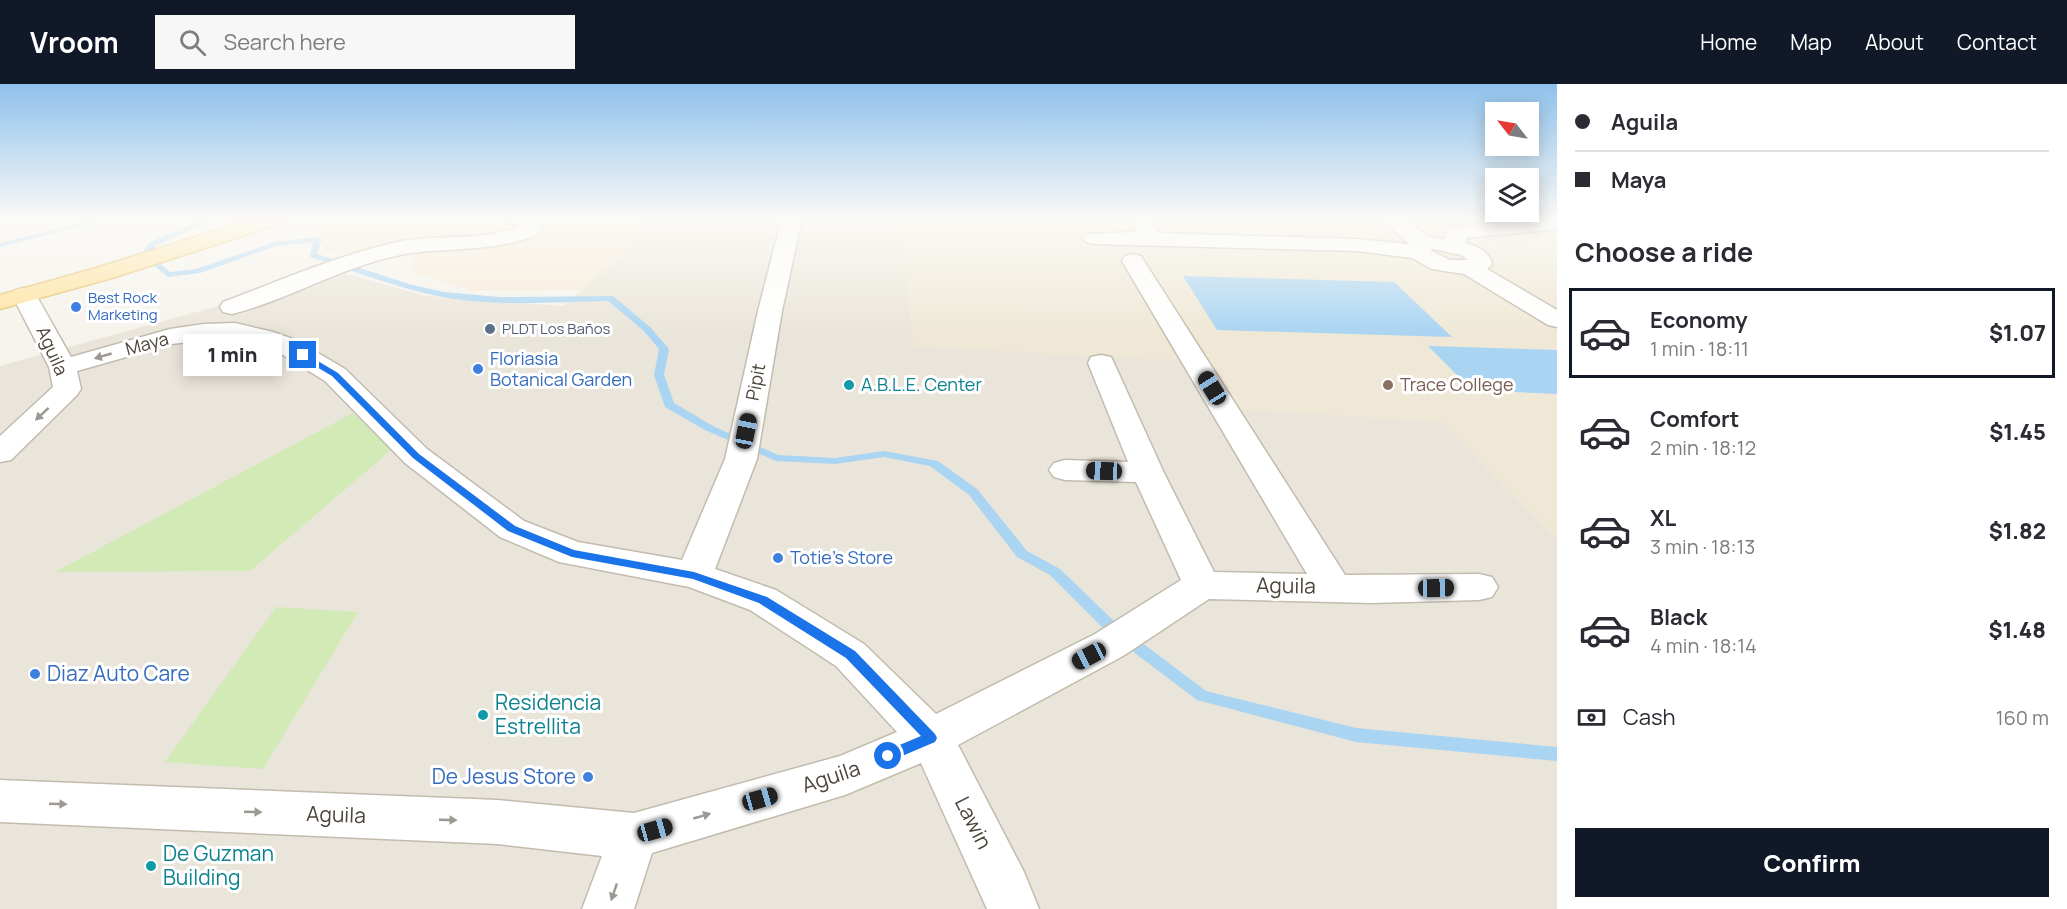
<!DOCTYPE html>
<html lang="en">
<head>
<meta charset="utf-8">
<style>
  body { margin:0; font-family:Manrope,sans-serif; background:#f7f7f7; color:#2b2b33; height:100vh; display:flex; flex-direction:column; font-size:22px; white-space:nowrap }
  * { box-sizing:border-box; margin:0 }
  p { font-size:20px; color:#7c7c81 }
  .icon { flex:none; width:33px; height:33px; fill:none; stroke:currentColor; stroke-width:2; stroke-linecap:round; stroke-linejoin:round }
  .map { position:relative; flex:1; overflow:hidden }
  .details { display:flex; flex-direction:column; background:#fff; width:510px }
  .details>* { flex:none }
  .hud { display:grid; align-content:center; height:132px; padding:0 18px; background:#fff }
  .needle { width:39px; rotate:301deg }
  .tools { position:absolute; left:1485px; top:18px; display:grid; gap:12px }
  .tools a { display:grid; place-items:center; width:54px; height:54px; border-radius:0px; background:#fff; box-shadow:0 3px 15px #0003; font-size:30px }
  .end { position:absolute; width:27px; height:27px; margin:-14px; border:8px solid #1a73e8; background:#fff; box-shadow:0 0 0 3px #fff }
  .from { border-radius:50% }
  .bubble { position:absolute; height:42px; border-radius:0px; background:#fff; box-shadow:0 3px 15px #0003; font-size:20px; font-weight:800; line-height:42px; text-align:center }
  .car { position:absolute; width:18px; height:36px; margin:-18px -9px; border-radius:8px; box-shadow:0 0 4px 2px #0007; background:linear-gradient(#222 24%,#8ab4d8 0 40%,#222 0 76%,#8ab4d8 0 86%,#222 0) }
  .hud b { display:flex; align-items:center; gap:21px; height:57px; font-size:22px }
  .hud b+b { border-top:2px solid #e1e1e2 }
  .hud i { width:15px; height:15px; background:#2b2b33 }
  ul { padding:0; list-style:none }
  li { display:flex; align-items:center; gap:18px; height:90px; margin:0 12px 9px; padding:0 6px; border:3px solid transparent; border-radius:0px }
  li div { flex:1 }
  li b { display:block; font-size:22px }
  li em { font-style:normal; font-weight:800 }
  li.on { border-color:#111827 }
  li>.icon { width:54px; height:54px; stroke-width:1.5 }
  h2 { padding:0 18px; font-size:27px; line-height:72px }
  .pay { display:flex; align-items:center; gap:15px; height:66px; padding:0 18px; font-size:22px }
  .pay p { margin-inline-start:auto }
  .cta { display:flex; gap:12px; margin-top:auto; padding:12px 18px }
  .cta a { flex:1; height:69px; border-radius:0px; background:#111827; color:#fff; font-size:24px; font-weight:800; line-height:69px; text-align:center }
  header { display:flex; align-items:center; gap:36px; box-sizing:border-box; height:84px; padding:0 30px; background:#111827; color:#fff }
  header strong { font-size:28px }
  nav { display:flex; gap:33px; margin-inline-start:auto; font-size:21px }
  .search { width:420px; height:54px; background:#f7f7f7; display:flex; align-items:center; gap:15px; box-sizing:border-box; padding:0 21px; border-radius:0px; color:#7c7c81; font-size:22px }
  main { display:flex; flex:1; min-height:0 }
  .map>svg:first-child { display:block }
  .residential { fill:#eae5da }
  .commercial { fill:#f7ead8 }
  .education { fill:#efe8d6 }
  .green { fill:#d2eab5 }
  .water { fill:#a9d4f2 }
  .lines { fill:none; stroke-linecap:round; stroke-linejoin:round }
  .stream { fill:#a9d4f2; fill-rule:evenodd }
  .minor-casing { stroke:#c2bbae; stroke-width:3 }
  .major-casing { stroke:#e6c16a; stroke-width:3 }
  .minor { fill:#fff; fill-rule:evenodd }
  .major { fill:#ffe39c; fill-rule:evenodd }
  .oneway { fill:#9c9892 }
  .route { fill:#1a73e8 }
  .shop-dot { fill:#3f7fe0; stroke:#fff; stroke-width:2 }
  .service-dot { fill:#5c6f8a; stroke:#fff; stroke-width:2 }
  .culture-dot { fill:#0f9aa8; stroke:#fff; stroke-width:2 }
  .education-dot { fill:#8d6e63; stroke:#fff; stroke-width:2 }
  .labels { text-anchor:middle; stroke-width:6; stroke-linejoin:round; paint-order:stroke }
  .far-shop-label { font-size:15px; fill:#366cbe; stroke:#fff; text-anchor:start }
  .far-service-label { font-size:15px; fill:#4e5e75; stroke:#fff; text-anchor:start }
  .street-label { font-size:18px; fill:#4b4439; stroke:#fff }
  .shop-label { font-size:18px; fill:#366cbe; stroke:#fff; text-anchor:start }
  .culture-label { font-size:18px; fill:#0d838f; stroke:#fff; text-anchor:start }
  .education-label { font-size:18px; fill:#785e54; stroke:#fff; text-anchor:start }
  .near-street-label { font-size:21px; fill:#4b4439; stroke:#fff }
  .near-shop-label { font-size:21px; fill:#366cbe; stroke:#fff; text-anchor:start }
  .near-culture-label { font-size:21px; fill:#0d838f; stroke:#fff; text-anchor:start }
</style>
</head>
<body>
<header>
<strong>Vroom</strong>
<div class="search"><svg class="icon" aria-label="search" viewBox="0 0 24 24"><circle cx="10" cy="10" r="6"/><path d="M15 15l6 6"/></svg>Search here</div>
<nav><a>Home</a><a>Map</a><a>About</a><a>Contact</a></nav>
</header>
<main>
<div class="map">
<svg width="1557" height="825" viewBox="0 0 1557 825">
  <rect width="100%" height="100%" fill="#f6f3ec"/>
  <polygon class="residential" points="644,134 1557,134 1557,825 0,825 0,282 341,188 426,212 563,222 618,175"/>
  <polygon class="commercial" points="333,134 644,134 618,175 582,206 472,207 412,188 414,168 319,169 323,163 321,146 313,141"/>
  <polygon class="education" points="901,134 1557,134 1557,455 1441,338 1236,325 1203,278 913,262"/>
  <g class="green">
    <polygon points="353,329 391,366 250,487 55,488"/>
    <polygon points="276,523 358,528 263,685 165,678"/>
  </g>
  <g class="water">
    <polygon points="1183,192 1394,198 1452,253 1217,246"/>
    <polygon points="1428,262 1557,266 1557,310 1472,306"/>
  </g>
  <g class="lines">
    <g class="stream">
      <polygon points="102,134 116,134 0,163 0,159"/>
      <path d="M 206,134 L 216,134 L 156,162 L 149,171 L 170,188 L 196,185 L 275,158 L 318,153 L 322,155 L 317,170 L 409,200 L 444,208 L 500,213 L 613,212 L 650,243 L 669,265 L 664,291 L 674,319 L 713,342 L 778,371 L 835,374 L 884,367 L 938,377 L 977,405 L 1027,467 L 1060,485 L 1117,540 L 1206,607 L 1356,644 L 1557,663 L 1557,677 L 1356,658 L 1197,616 L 1107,548 L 1050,491 L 1017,473 L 969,411 L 930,382 L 884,373 L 835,380 L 776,377 L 705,346 L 665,323 L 654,291 L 659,265 L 644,247 L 608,217 C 553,218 497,223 442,213 C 397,204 354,187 310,173 L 313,158 L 276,162 L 200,189 L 168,193 L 141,171 L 150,158 Z"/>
    </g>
    <defs>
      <g id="minor">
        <path d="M 505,134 L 536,134 L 544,143 C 529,166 447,165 420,168 C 353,175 296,214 232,230 L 223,228 L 220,223 L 223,218 C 282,196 340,170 402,157 C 440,150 483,158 519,142 L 508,138 Z"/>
        <polygon points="782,134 802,134 782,227 757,375 715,485 776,506 864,560 936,630 1095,550 1181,496 1136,398 1065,396 1054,393 1049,386 1054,379 1065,376 1128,378 1088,279 1091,273 1101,271 1111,273 1114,279 1164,389 1214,488 1307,490 1122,177 1125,172 1133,170 1141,172 1144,177 1345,491 1479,490 1492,493 1498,503 1492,513 1479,516 1371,519 1209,515 1123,572 958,661 1024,788 1039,825 987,825 921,679 845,711 652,769 634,825 582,825 602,772 498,760 0,738 0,696 498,716 634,729 840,672 897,648 836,582 750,526 689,503 559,478 500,453 405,379 325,297 278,268 257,259 235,255 204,256 172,260 77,287 81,305 77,311 11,376 0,378 0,352 53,303 49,283 12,211 16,206 24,204 32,206 36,211 71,273 170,245 204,240 235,239 273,248 296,256 345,285 427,365 524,437 578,458 682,476 725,375 758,227"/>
        <path d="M 1146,134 L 1150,136 L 1159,149 L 1357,155 L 1409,160 L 1380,134 L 1404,134 L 1429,153 L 1444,155 L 1448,145 L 1455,143 L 1557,134 L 1557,145 L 1466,154 L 1466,159 C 1477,162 1490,168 1492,180 L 1487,185 L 1557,226 L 1557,243 L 1548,241 L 1464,190 L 1432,185 L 1412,174 L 1357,167 L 1093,160 L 1086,158 L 1082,154 L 1086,150 L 1138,148 L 1133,140 L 1136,136 ZM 1433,165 L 1461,171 L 1468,176 L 1450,176 L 1430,166 Z"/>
      </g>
      <polygon id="major" points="256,134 289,134 286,138 112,194 0,225 0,211 96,184"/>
    </defs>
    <use href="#minor" class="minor-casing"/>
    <use href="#major" class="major-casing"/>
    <use href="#minor" class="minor"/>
    <use href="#major" class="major"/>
  </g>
  <defs><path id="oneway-solid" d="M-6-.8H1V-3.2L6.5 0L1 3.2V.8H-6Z" transform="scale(1.5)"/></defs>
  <g class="oneway">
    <use href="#oneway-solid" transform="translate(103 272) rotate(164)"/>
    <use href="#oneway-solid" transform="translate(42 330) rotate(137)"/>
    <use href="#oneway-solid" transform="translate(58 720) rotate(2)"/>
    <use href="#oneway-solid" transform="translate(253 728) rotate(2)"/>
    <use href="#oneway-solid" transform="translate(702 732) rotate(-16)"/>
    <use href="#oneway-solid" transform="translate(448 736) rotate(2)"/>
    <use href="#oneway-solid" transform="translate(614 808) rotate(109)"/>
  </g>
  <linearGradient id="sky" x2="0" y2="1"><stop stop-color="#8fc1ec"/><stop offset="0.54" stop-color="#fbfaf6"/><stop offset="1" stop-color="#fbfaf6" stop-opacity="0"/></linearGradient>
  <rect width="1557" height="250" fill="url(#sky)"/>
  <polygon class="route" points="300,270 306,270 338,289 419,370 515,442 574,466 694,488 767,513 855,567 935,650 937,654 935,658 888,678 883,677 881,672 883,668 921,652 846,574 759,519 693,495 572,473 508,447 413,374 332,292 300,273"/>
  <g class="shop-dot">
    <circle cx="76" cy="223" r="6"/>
    <circle cx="478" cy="285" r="6"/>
    <circle cx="778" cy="474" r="6"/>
    <circle cx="35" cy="590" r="6"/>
    <circle cx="588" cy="693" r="6"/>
  </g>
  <circle class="service-dot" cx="490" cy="245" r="6"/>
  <g class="culture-dot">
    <circle cx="849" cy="301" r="6"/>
    <circle cx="483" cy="631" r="6"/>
    <circle cx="151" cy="782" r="6"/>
  </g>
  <circle class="education-dot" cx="1388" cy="301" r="6"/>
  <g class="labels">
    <g class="far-shop-label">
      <text x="88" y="219">Best Rock<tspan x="88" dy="17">Marketing</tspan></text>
    </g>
    <g class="far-service-label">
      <text x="502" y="250">PLDT Los Baños</text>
    </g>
    <g class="street-label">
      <text transform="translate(147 260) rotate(-15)" y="6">Maya</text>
      <text transform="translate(52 267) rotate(66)" y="6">Aguila</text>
      <text transform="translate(756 298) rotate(-79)" y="6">Pipit</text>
    </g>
    <g class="shop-label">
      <text x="490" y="281">Floriasia<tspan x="490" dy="21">Botanical Garden</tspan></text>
      <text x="790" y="480">Totie's Store</text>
    </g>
    <g class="culture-label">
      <text x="861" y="307">A.B.L.E. Center</text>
    </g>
    <g class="education-label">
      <text x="1400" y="307">Trace College</text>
    </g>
    <g class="near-street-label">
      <text transform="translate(1286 502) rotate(1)" y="7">Aguila</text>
      <text transform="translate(831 693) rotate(-18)" y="7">Aguila</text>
      <text transform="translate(336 731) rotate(2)" y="7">Aguila</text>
      <text transform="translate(973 739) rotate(63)" y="7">Lawin</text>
    </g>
    <g class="near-shop-label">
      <text x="47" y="597">Diaz Auto Care</text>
      <text x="576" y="700" text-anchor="end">De Jesus Store</text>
    </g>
    <g class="near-culture-label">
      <text x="495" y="626">Residencia<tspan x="495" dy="24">Estrellita</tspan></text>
      <text x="163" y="777">De Guzman<tspan x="163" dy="24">Building</tspan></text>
    </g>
  </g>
</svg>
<div class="tools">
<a><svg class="needle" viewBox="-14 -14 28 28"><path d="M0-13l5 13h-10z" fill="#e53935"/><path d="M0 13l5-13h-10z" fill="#7c7c81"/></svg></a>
<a><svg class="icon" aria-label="layers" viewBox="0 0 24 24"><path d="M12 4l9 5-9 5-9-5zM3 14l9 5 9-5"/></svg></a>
</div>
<i class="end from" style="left:888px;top:672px"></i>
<i class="end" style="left:303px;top:271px"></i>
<div class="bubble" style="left:183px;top:250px;width:99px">1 min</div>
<i class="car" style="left:1212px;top:304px;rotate:328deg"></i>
<i class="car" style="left:746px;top:347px;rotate:11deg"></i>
<i class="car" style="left:1104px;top:387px;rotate:272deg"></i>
<i class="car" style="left:1436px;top:504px;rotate:89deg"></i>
<i class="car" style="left:1089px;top:572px;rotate:242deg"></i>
<i class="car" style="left:760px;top:715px;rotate:74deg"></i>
<i class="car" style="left:655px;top:746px;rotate:74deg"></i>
</div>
<section class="details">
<div class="hud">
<b><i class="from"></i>Aguila</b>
<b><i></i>Maya</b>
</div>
<h2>Choose a ride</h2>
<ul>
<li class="on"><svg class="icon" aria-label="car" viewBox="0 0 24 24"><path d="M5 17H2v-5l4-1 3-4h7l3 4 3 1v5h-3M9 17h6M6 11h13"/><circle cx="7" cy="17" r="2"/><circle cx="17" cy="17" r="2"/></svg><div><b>Economy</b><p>1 min · 18:11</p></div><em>$1.07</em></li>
<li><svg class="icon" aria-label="car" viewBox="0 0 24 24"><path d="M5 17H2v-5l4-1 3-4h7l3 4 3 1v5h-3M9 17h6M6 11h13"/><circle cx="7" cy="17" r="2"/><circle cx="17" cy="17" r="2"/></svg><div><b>Comfort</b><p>2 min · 18:12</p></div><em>$1.45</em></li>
<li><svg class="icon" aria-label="car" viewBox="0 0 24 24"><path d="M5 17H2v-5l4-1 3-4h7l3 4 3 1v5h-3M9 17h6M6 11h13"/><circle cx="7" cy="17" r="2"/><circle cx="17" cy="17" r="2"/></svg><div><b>XL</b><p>3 min · 18:13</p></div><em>$1.82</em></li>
<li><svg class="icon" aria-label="car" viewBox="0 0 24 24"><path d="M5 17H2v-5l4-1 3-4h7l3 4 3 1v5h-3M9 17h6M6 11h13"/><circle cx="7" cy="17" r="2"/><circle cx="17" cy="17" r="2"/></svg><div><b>Black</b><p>4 min · 18:14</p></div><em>$1.48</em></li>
</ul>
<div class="pay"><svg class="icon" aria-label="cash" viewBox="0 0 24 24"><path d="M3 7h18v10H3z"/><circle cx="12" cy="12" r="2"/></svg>Cash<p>160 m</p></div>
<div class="cta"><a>Confirm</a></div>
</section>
</main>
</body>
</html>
